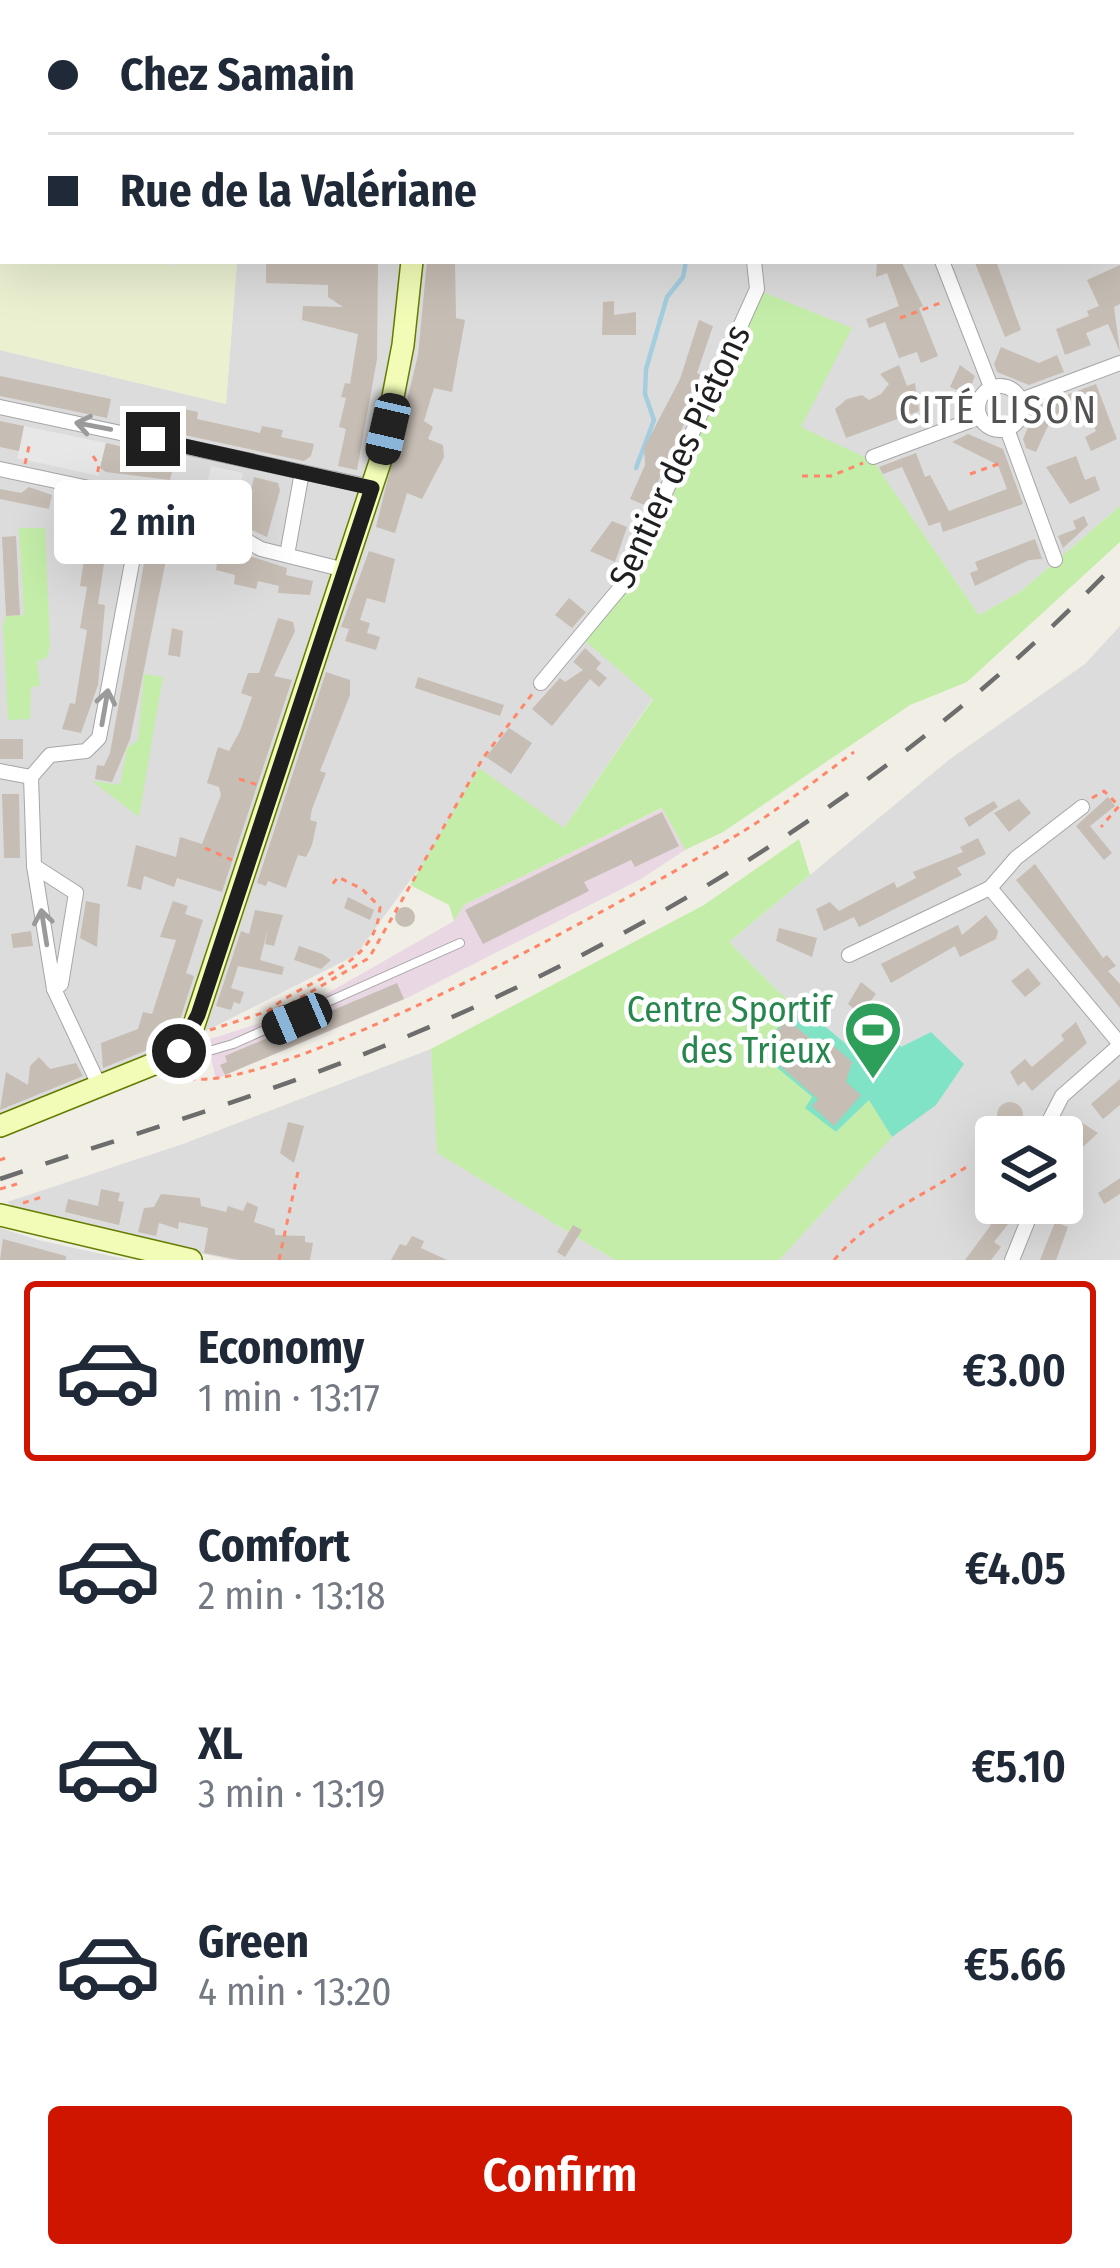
<!DOCTYPE html>
<html lang="en">
<head>
<meta charset="utf-8">
<style>
  body { margin:0; font-family:"Fira Sans Condensed",sans-serif; background:#f2f2f3; color:#1f2937; height:100vh; display:flex; flex-direction:column; font-size:45px; white-space:nowrap }
  * { box-sizing:border-box; margin:0 }
  p { font-size:39px; color:#747a83 }
  .icon { flex:none; width:66px; height:66px; fill:none; stroke:currentColor; stroke-width:2; stroke-linecap:round; stroke-linejoin:round }
  .map { position:relative; height:1260px; overflow:hidden }
  .drawer { display:flex; flex-direction:column; background:#fff; flex:1 }
  .drawer>* { flex:none }
  .hud { position:absolute; left:0px; top:0px; width:1122px; height:264px; box-shadow:0 12px 48px #0002; display:grid; align-content:center; height:264px; padding:0 48px; background:#fff }
  .buttons { position:absolute; left:975px; top:1116px; display:grid; gap:24px }
  .buttons a { display:grid; place-items:center; width:108px; height:108px; border-radius:12px; background:#fff; box-shadow:0 12px 48px #0002; font-size:60px }
  .end { position:absolute; width:54px; height:54px; margin:-27px; border:15px solid #1f1f1f; background:#fff; box-shadow:0 0 0 6px #fff }
  .from { border-radius:50% }
  .bubble { position:absolute; height:84px; border-radius:12px; background:#fff; box-shadow:0 12px 48px #0002; font-size:39px; font-weight:600; line-height:84px; text-align:center }
  .car { position:absolute; width:36px; height:72px; margin:-36px -18px; border-radius:15px; box-shadow:0 0 9px 3px #0007; background:linear-gradient(#222 24%,#8ab4d8 0 40%,#222 0 76%,#8ab4d8 0 86%,#222 0) }
  .hud b { display:flex; align-items:center; gap:42px; height:114px; font-size:45px }
  .hud b+b { border-top:3px solid #e0e1e3 }
  .hud i { width:30px; height:30px; background:#1f2937 }
  ul { padding:21px 0 0; list-style:none }
  li { display:flex; align-items:center; gap:36px; height:180px; margin:0 24px 18px; padding:0 24px; border:6px solid transparent; border-radius:12px }
  li div { flex:1 }
  li b { display:block; font-size:45px }
  li em { font-style:normal; font-weight:600 }
  li.on { border-color:#cf1400 }
  li>.icon { width:108px; height:108px; stroke-width:1.5 }
  .action { display:flex; gap:24px; margin-top:auto; padding:24px 48px }
  .action a { flex:1; height:138px; border-radius:12px; background:#cf1400; color:#fff; font-size:48px; font-weight:600; line-height:138px; text-align:center }
  .map>svg:first-child { display:block }
  .residential { fill:#dddcdc; fill-rule:evenodd }
  .industrial { fill:#ead7e4 }
  .farmland { fill:#eaf0d0 }
  .grass { fill:#c4eda9 }
  .pitch { fill:#80e3c6 }
  .parking { fill:#e7e7e7 }
  .lines { fill:none; stroke-linecap:round; stroke-linejoin:round }
  .stream { stroke:#a4cde0; stroke-width:4.5 }
  .building { fill:#c6bdb4 }
  .lane-casing { stroke:#a6a6a6; stroke-width:10 }
  .street-casing { stroke:#a6a6a6; stroke-width:16 }
  .secondary-casing { stroke:#637d00; stroke-width:24 }
  .path { stroke:#ff8668; stroke-width:3; stroke-dasharray:6 6; stroke-linecap:butt }
  .lane { stroke:#fff; stroke-width:8 }
  .street { stroke:#fff; stroke-width:14 }
  .secondary { stroke:#f2fcb7; stroke-width:21 }
  .rail { stroke:#6d6d6d; stroke-width:4.5; stroke-dasharray:24 24; stroke-linecap:butt }
  .oneway { stroke:#9a9a9a }
  .route { stroke:#1f1f1f; stroke-width:15 }
  .labels { text-anchor:middle; stroke-width:9; stroke-linejoin:round; paint-order:stroke }
  .street-label { font-size:36px; fill:#1f1f1f; stroke:#fff }
  .leisure-label { font-size:36px; fill:#27864d; stroke:#fff; text-anchor:end }
  .neighbourhood-label { font-size:39px; letter-spacing:3px; fill:#525252; stroke:#fff }
</style>
</head>
<body>
<div class="map">
<svg width="1120" height="1260" viewBox="0 0 1120 1260">
  <rect width="100%" height="100%" fill="#f0eee5"/>
  <g class="residential">
    <polygon points="429,0 992,0 993,3 429,3"/>
    <polygon points="1120,106 1120,506 1020,592 979,615 873,462 800,427 727,365 687,466 635,566 653,698 564,828 486,776 356,955 200,1034 333,636 344,568 383,488 417,330 421,261 1119,261"/>
    <polygon points="237,261 405,261 402,307 362,497 190,1021 177,1041 0,1119 0,350 226,404"/>
    <path d="M 1120,626 L 1120,1260 L 779,1260 L 892,1136 L 755,1049 L 729,942 L 950,759 L 1085,664 ZM 996,1137 L 1062,1137 L 1062,1203 L 996,1203 Z"/>
    <polygon points="431,1049 438,1153 615,1260 231,1260 23,1214 7,1202 183,1144"/>
    <polygon points="0,1228 38,1240 129,1260 0,1260"/>
  </g>
  <polygon class="industrial" points="663,808 685,850 641,879 405,999 216,1079 207,1040 293,1013 454,921 464,905"/>
  <g class="farmland">
    <polygon points="0,0 101,0 3,3 0,99"/>
    <polygon points="0,102 3,261 165,261 173,267 180,261 237,261 226,404 0,350"/>
  </g>
  <g class="grass">
    <polygon points="456,0 672,0 672,3 439,3"/>
    <polygon points="760,291 852,328 801,427 873,461 979,615 1020,592 1120,506 1120,542 967,682 910,705 723,832 685,850 662,808 464,905 454,921 449,905 410,885 479,768 564,828 653,699 584,640 649,536 656,535 680,468 687,466"/>
    <polygon points="19,528 45,528 50,646 47,658 37,661 40,686 31,687 30,719 8,720 3,625 6,616 24,615"/>
    <polygon points="144,674 163,677 139,817 92,781 120,785 127,748 138,740"/>
    <polygon points="799,839 810,875 729,942 796,1009 756,1049 813,1098 836,1132 869,1100 892,1137 779,1260 615,1260 437,1153 431,1049 704,905"/>
  </g>
  <polygon class="pitch" points="801,1006 866,1061 894,1039 901,1047 931,1032 964,1064 936,1105 892,1137 869,1100 836,1132 805,1108 812,1097 755,1049"/>
  <g class="parking">
    <polygon points="24,426 106,443 99,476 17,458"/>
    <polygon points="211,466 243,473 236,504 204,497"/>
  </g>
  <g class="lines">
    <g class="stream">
      <polyline points="688,0 689,3"/>
      <polyline points="636,468 654,420 645,394 646,369 667,297 683,277 686,261"/>
    </g>
  </g>
  <g class="building">
    <polygon points="266,261 378,261 377,359 357,470 338,466 346,429 339,427 346,398 341,397 345,383 350,384 358,334 302,320 303,306 343,307 328,297 328,285 266,283"/>
    <polygon points="427,261 455,261 456,318 465,320 452,392 434,388 424,421 433,427 428,439 443,445 444,457 422,499 407,493 395,533 376,527 418,355"/>
    <polygon points="877,261 901,261 923,306 919,308 938,356 921,363 917,352 899,358 885,322 869,328 866,319 899,306 887,273 876,277"/>
    <polygon points="996,261 1021,330 1005,337 975,263"/>
    <polygon points="1120,265 1120,304 1114,307 1120,352 1108,324 1086,333 1091,345 1065,355 1056,329 1089,316 1087,311 1099,306 1087,280"/>
    <polygon points="614,301 614,315 636,312 636,335 602,335 603,302"/>
    <polygon points="699,320 713,326 697,373 705,377 647,506 630,499 645,465 644,448 680,379"/>
    <polygon points="1001,347 1039,363 1057,355 1064,372 1029,385 997,372 994,364"/>
    <polygon points="899,365 907,386 915,383 919,411 846,438 835,409 847,399 862,395 869,400 881,394 889,384 880,374"/>
    <polygon points="960,365 975,376 967,395 950,387"/>
    <polygon points="0,376 111,399 107,418 0,396"/>
    <polygon points="1096,384 1117,439 1091,451 1085,437 1096,431 1085,405 1053,415 1036,452 1026,448 1023,439 1037,406"/>
    <polygon points="145,408 177,415 179,408 198,412 197,419 260,433 262,426 283,430 281,437 314,444 311,456 304,461 147,427"/>
    <polygon points="0,421 24,426 19,451 0,447"/>
    <polygon points="968,434 1003,449 1023,504 943,532 940,522 929,526 902,467 883,474 879,467 916,453 925,477 930,475 949,511 1007,489 998,465 952,442"/>
    <polygon points="106,443 175,459 170,480 106,472 100,468"/>
    <polygon points="1076,456 1085,480 1095,476 1100,490 1070,504 1046,467"/>
    <polygon points="254,477 278,483 280,490 267,537 243,526"/>
    <polygon points="29,487 52,495 49,509 0,499 0,489 21,493"/>
    <polygon points="100,512 120,515 113,551 106,550 98,604 105,605 98,685 81,733 62,729 70,703 75,704 87,630 80,628 87,587 80,586 84,559 91,560"/>
    <polygon points="1084,516 1088,525 1063,548 1058,536 1076,529 1073,521"/>
    <polygon points="612,521 627,527 615,562 590,551"/>
    <polygon points="16,536 20,615 6,616 2,537"/>
    <polygon points="195,539 287,568 286,575 313,581 310,595 278,593 279,586 258,581 256,589 234,584 235,575 216,570 217,563 184,563 188,545"/>
    <polygon points="1035,539 1044,564 1042,559 1029,560 975,586 970,573 978,570 975,562"/>
    <polygon points="369,551 395,559 385,603 367,598 360,620 370,623 367,633 380,637 376,650 345,641 349,629 341,627"/>
    <polygon points="146,552 167,555 130,739 112,782 95,779 97,765 104,766 110,753"/>
    <polygon points="569,598 586,612 572,628 555,615"/>
    <polygon points="278,618 293,622 295,631 274,676 292,680 222,892 177,878 174,887 144,876 141,890 127,886 136,845 176,857 180,837 202,844 221,795 219,787 207,783 218,747 229,751 240,731 252,697 241,693 248,673 259,673"/>
    <polygon points="172,628 183,631 180,657 168,655"/>
    <polygon points="585,648 601,663 596,669 607,678 599,687 590,679 552,726 532,709 560,678 565,682 583,670 573,662"/>
    <polygon points="326,672 350,680 350,695 320,771 326,773 312,809 310,820 317,822 312,845 306,857 298,855 286,888 268,881 266,886 257,883"/>
    <polygon points="418,677 504,705 500,716 415,688"/>
    <polygon points="509,728 532,743 511,774 486,757"/>
    <rect x="0" y="739" width="23" height="20"/>
    <polygon points="2,794 19,794 20,858 4,858"/>
    <polygon points="1108,797 1115,806 1090,826 1112,853 1104,860 1076,826"/>
    <polygon points="1019,799 1031,813 1009,832 994,813"/>
    <polygon points="994,801 998,807 969,827 964,818"/>
    <polygon points="662,812 679,846 635,867 631,860 584,882 589,891 483,944 465,910"/>
    <polygon points="978,838 986,854 957,868 962,875 859,927 854,917 824,931 816,909 830,902 839,911 894,882 897,888 916,878 913,872 963,852 960,847"/>
    <polygon points="1035,864 1103,958 1107,955 1116,966 1108,971 1120,984 1120,1008 1016,880"/>
    <polygon points="348,897 374,910 370,920 344,908"/>
    <polygon points="86,901 100,904 97,947 80,938"/>
    <polygon points="173,901 188,906 185,914 203,920 186,973 194,976 178,1026 162,1044 103,1068 101,1043 138,1029 143,1012 152,1014 176,940 160,937"/>
    <circle cx="405" cy="917" r="10"/>
    <polygon points="255,910 283,915 274,946 265,944 268,928 260,960 284,967 282,975 238,966 231,988 244,992 240,1004 234,1002 231,1010 216,1006 241,931 249,934"/>
    <polygon points="986,915 998,931 996,939 960,957 955,946 891,983 881,964 958,925 962,935"/>
    <polygon points="779,928 817,938 812,957 776,941"/>
    <polygon points="31,931 33,946 13,948 11,934"/>
    <polygon points="299,946 322,954 331,960 321,969 294,960"/>
    <polygon points="1028,968 1041,984 1025,997 1011,981"/>
    <polygon points="861,982 876,994 860,1014 848,1004"/>
    <polygon points="397,983 404,999 225,1075 220,1065 227,1062 225,1056"/>
    <polygon points="787,1019 819,1046 825,1038 852,1062 846,1082 861,1095 834,1126 812,1106 818,1099 761,1049"/>
    <polygon points="1076,1022 1087,1043 1032,1091 1024,1081 1018,1086 1010,1072 1025,1059 1032,1067 1064,1040 1061,1035"/>
    <polygon points="39,1057 50,1069 76,1063 83,1076 0,1110 6,1072 28,1085 30,1066"/>
    <polygon points="1120,1079 1120,1105 1103,1119 1091,1104"/>
    <circle cx="1010" cy="1115" r="13"/>
    <polygon points="1078,1120 1098,1133 1083,1147 1067,1130"/>
    <polygon points="288,1122 304,1126 294,1163 280,1153"/>
    <polygon points="1062,1166 1076,1167 1080,1197 1062,1195"/>
    <polygon points="1120,1178 1120,1194 1104,1204 1098,1193"/>
    <polygon points="101,1189 120,1193 118,1201 124,1202 119,1225 65,1212 68,1199 98,1206"/>
    <polygon points="161,1194 200,1198 201,1206 226,1212 228,1206 243,1211 247,1202 258,1207 254,1222 275,1229 275,1235 305,1236 305,1242 313,1243 310,1260 240,1260 204,1253 208,1228 179,1222 178,1229 159,1223 156,1236 138,1232 144,1208 154,1207"/>
    <polygon points="997,1206 1013,1218 994,1242 1001,1247 991,1260 965,1260 991,1225 986,1220"/>
    <polygon points="1055,1222 1068,1227 1056,1260 1040,1260"/>
    <polygon points="573,1225 582,1230 565,1257 557,1252"/>
    <polygon points="412,1236 424,1241 421,1248 447,1260 391,1260 400,1244 406,1246"/>
    <polygon points="3,1239 66,1256 66,1260 0,1260"/>
  </g>
  <g class="lines">
    <defs>
      <polyline id="lane" points="185,1046 209,1051 233,1044 460,943"/>
      <g id="street">
        <polyline points="998,0 999,3"/>
        <polyline points="1119,231 1120,233"/>
        <polyline points="942,261 991,387"/>
        <circle cx="1000" cy="408" r="22"/>
        <polyline points="1021,400 1120,363"/>
        <polyline points="0,407 372,487"/>
        <polyline points="1007,429 1055,560"/>
        <polyline points="873,457 980,417"/>
        <polyline points="0,469 117,494 146,518 240,537 261,549 345,570"/>
        <polyline points="287,555 302,472"/>
        <polyline points="541,683 625,582 757,289 754,261"/>
        <polyline points="0,771 31,777"/>
        <polyline points="34,866 54,989"/>
        <polyline points="990,888 1016,858 1082,807"/>
        <polyline points="849,955 990,888 1120,1044"/>
        <polyline points="99,1085 54,989 61,984 76,893 34,866 31,777 50,755 86,751 99,738 141,515"/>
        <polyline points="1041,1137 1062,1096 1120,1045"/>
        <polyline points="1012,1260 1035,1203"/>
      </g>
      <g id="secondary">
        <polyline points="426,3 426,0"/>
        <polyline points="0,1126 171,1057 191,1034 381,459 403,345 412,261"/>
        <polyline points="0,1215 191,1260"/>
      </g>
    </defs>
    <use href="#lane" class="lane-casing"/>
    <use href="#street" class="street-casing"/>
    <use href="#secondary" class="secondary-casing"/>
    <g class="path">
      <polyline points="781,3 781,0"/>
      <polyline points="900,318 943,302"/>
      <polyline points="93,456 99,465 97,476"/>
      <polyline points="25,464 30,442"/>
      <polyline points="970,474 1004,462"/>
      <polyline points="802,476 831,476 863,463"/>
      <polyline points="130,488 222,503 222,497"/>
      <polyline points="239,779 258,785"/>
      <polyline points="1092,798 1104,791 1119,806 1101,827"/>
      <polyline points="205,848 232,860"/>
      <path d="M 267,1012 C 306,977 376,970 380,907 L 362,889 L 338,877 L 331,886"/>
      <polyline points="210,1030 290,1004 369,958 483,758 533,693"/>
      <path d="M 178,1075 C 253,1113 659,882 742,832 C 781,808 817,779 854,752"/>
      <polyline points="0,1160 5,1158"/>
      <polyline points="0,1189 17,1184"/>
      <polyline points="23,1203 45,1196"/>
      <polyline points="279,1260 299,1167"/>
      <path d="M 834,1260 C 872,1215 922,1198 969,1165"/>
    </g>
    <use href="#lane" class="lane"/>
    <use href="#street" class="street"/>
    <use href="#secondary" class="secondary"/>
    <path class="rail" d="M 0,1179 C 126,1136 256,1098 379,1048 C 654,937 915,774 1120,559"/>
  </g>
  <defs><path id="oneway-shaft" d="M-6 0H5M1.5-3L5.5 0L1.5 3" fill="none" stroke-width="1.6" stroke-linecap="round" stroke-linejoin="round" transform="scale(3)"/></defs>
  <g class="oneway">
    <use href="#oneway-shaft" transform="translate(93 426) rotate(-169)"/>
    <use href="#oneway-shaft" transform="translate(105 707) rotate(-80)"/>
    <use href="#oneway-shaft" transform="translate(44 927) rotate(-99)"/>
  </g>
  <g class="lines">
    <polyline class="route" points="153,439 372,488 198,1015 179,1051"/>
  </g>
  <defs>
    <symbol id="stadium-pin" viewBox="-11 -11 22 30"><path d="M0 17L-7.5 6A9.5 9.5 0 1 1 7.5 6Z" fill="#2e9e5b" stroke="#fff"/><path d="M0-5a6.5 5 0 1 0 0 10a6.5 5 0 1 0 0-10ZM-3.5-1.8h7v3.6h-7Z" fill="#fff"/></symbol>
  </defs>
  <g fill-rule="evenodd">
    <use href="#stadium-pin" x="840" y="997" width="66" height="90"/>
  </g>
  <g class="labels">
    <g class="street-label">
      <text transform="translate(679 456) rotate(-65)" y="13">Sentier des Piétons</text>
    </g>
    <g class="leisure-label">
      <text x="831" y="1022">Centre Sportif<tspan x="831" dy="41">des Trieux</tspan></text>
    </g>
    <g class="neighbourhood-label">
      <text x="999" y="423">CITÉ LISON</text>
    </g>
  </g>
</svg>
<div class="buttons">
<a><svg class="icon" aria-label="layers" viewBox="0 0 24 24"><path d="M12 4l9 5-9 5-9-5zM3 14l9 5 9-5"/></svg></a>
</div>
<i class="end from" style="left:179px;top:1051px"></i>
<i class="end" style="left:153px;top:439px"></i>
<div class="bubble" style="left:54px;top:480px;width:198px">2 min</div>
<i class="car" style="left:388px;top:429px;rotate:193deg"></i>
<i class="car" style="left:297px;top:1019px;rotate:247deg"></i>
<div class="hud">
<b><i class="from"></i>Chez Samain</b>
<b><i></i>Rue de la Valériane</b>
</div>
</div>
<section class="drawer">
<ul>
<li class="on"><svg class="icon" aria-label="car" viewBox="0 0 24 24"><path d="M5 17H2v-5l4-1 3-4h7l3 4 3 1v5h-3M9 17h6M6 11h13"/><circle cx="7" cy="17" r="2"/><circle cx="17" cy="17" r="2"/></svg><div><b>Economy</b><p>1 min · 13:17</p></div><em>€3.00</em></li>
<li><svg class="icon" aria-label="car" viewBox="0 0 24 24"><path d="M5 17H2v-5l4-1 3-4h7l3 4 3 1v5h-3M9 17h6M6 11h13"/><circle cx="7" cy="17" r="2"/><circle cx="17" cy="17" r="2"/></svg><div><b>Comfort</b><p>2 min · 13:18</p></div><em>€4.05</em></li>
<li><svg class="icon" aria-label="car" viewBox="0 0 24 24"><path d="M5 17H2v-5l4-1 3-4h7l3 4 3 1v5h-3M9 17h6M6 11h13"/><circle cx="7" cy="17" r="2"/><circle cx="17" cy="17" r="2"/></svg><div><b>XL</b><p>3 min · 13:19</p></div><em>€5.10</em></li>
<li><svg class="icon" aria-label="car" viewBox="0 0 24 24"><path d="M5 17H2v-5l4-1 3-4h7l3 4 3 1v5h-3M9 17h6M6 11h13"/><circle cx="7" cy="17" r="2"/><circle cx="17" cy="17" r="2"/></svg><div><b>Green</b><p>4 min · 13:20</p></div><em>€5.66</em></li>
</ul>
<div class="action"><a>Confirm</a></div>
</section>
</body>
</html>
